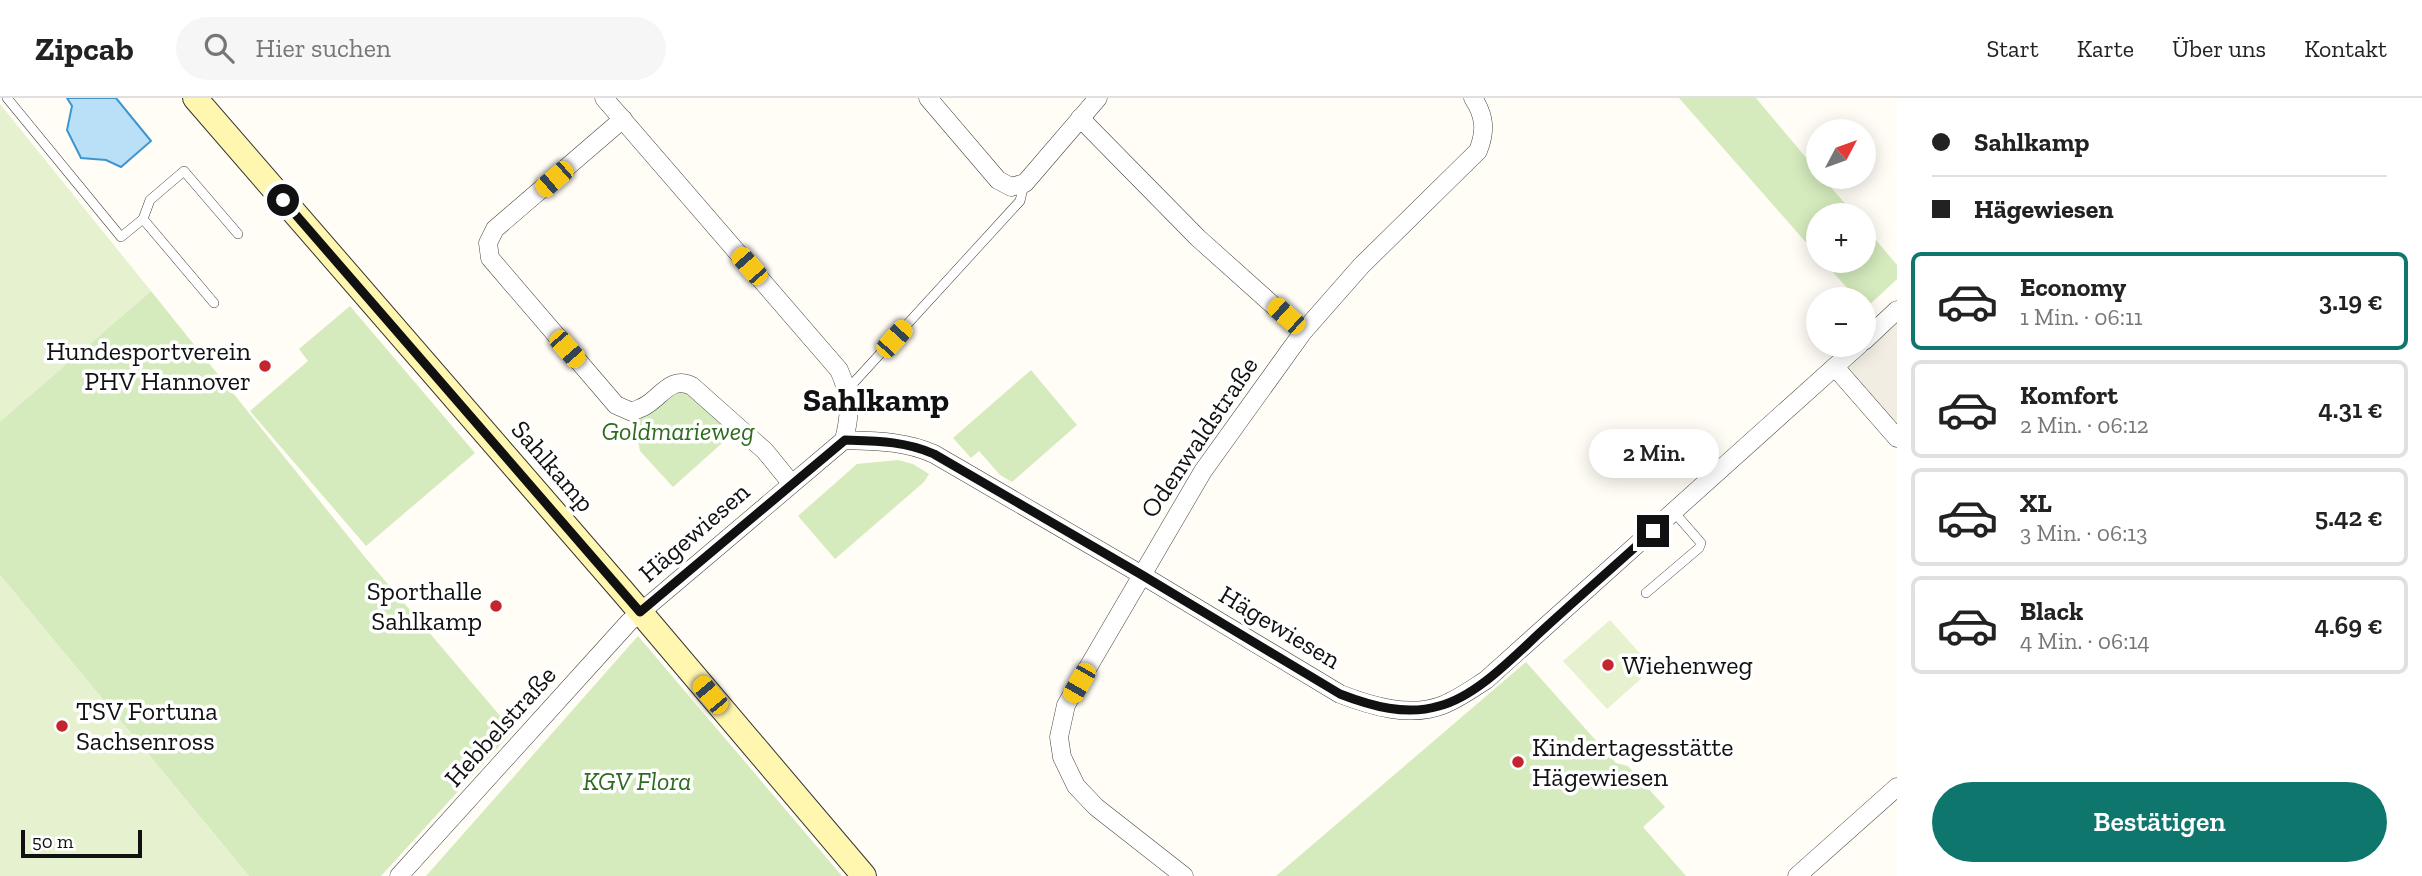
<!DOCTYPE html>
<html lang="de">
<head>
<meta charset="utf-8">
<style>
  body { margin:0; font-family:"Zilla Slab",serif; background:#f6f6f6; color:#222; height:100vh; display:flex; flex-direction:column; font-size:26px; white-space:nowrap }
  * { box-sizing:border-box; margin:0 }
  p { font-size:23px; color:#767676 }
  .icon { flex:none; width:38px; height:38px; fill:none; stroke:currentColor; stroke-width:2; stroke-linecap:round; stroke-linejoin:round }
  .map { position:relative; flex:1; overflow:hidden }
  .panel { display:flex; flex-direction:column; background:#fff; width:525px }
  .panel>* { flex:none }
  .top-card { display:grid; align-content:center; height:154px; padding:0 35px; background:#fff }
  .needle { width:46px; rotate:49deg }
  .controls { position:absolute; left:1806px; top:21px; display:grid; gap:14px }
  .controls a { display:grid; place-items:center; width:70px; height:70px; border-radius:50%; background:#fff; box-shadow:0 4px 18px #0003; font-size:35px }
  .scale { position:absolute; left:21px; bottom:18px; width:121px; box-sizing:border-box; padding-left:7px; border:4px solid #111; border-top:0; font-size:19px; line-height:24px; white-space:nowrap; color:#111; -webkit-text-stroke:5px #fff; paint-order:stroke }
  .end { position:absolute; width:32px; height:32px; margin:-16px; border:9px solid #111; background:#fff; box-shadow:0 0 0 4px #fff }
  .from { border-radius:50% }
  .bubble { position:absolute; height:49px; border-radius:24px; background:#fff; box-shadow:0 4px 18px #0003; font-size:23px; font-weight:600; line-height:49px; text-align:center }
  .car { position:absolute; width:21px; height:42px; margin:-21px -10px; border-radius:9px; box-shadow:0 0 5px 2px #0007; background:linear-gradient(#f5c518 24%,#345 0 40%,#f5c518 0 76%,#345 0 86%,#f5c518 0) }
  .top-card b { display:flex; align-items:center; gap:24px; height:66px; font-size:26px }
  .top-card b+b { border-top:2px solid #e0e0e0 }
  .top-card i { width:18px; height:18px; background:#222 }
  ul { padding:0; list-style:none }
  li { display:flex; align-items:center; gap:21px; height:98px; margin:0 14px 10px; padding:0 21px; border:4px solid #e0e0e0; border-radius:10px }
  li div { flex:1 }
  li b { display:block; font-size:26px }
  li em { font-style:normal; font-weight:600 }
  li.on { border-color:#0f766e }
  li>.icon { width:63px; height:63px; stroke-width:1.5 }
  .button { display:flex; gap:14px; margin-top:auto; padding:14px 35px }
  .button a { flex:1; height:80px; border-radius:42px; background:#0f766e; color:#fff; font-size:28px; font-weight:600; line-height:80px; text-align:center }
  header { display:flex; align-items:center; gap:42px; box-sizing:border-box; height:98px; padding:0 35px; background:#fff; border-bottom:2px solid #e0e0e0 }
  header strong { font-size:33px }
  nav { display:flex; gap:38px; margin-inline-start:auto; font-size:24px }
  .search { width:490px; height:63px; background:#f6f6f6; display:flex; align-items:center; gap:18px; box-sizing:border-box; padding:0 24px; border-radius:38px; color:#767676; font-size:26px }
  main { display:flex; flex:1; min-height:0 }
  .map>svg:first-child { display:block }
  .green { fill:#d5ebbd }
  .pitch { fill:#e6f2cf }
  .plaza { fill:#f1ede2 }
  .water { fill:#b9e0f7; stroke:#3f96cf; stroke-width:2 }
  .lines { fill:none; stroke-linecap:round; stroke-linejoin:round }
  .lane-casing { stroke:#444; stroke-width:10 }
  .street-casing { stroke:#444; stroke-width:19 }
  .secondary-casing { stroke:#333; stroke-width:26 }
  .lane { stroke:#fff; stroke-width:9 }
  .street { stroke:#fff; stroke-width:18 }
  .secondary { stroke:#fff6b0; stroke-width:24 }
  .route { stroke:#111; stroke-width:9 }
  .poi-dot { fill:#c4262e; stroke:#fff; stroke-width:2.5 }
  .labels { text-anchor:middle; stroke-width:7; stroke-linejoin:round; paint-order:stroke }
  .poi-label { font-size:26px; fill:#111; stroke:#fff; text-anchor:start }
  .park-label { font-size:26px; font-style:italic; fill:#2f6b1f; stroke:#fff }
  .street-label { font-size:26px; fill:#111; stroke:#fff }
  .district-label { font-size:33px; font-weight:bold; fill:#111; stroke:#fff }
</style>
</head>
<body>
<header>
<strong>Zipcab</strong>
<div class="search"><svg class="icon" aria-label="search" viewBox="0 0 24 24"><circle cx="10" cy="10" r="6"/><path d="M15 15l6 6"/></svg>Hier suchen</div>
<nav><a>Start</a><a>Karte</a><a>Über uns</a><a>Kontakt</a></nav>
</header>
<main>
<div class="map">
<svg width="1897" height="778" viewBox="0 0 1897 778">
  <rect width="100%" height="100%" fill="#fffdf5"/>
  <g class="green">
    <polygon points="1679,0 1756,0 1818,74 1818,79 1822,79 1855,117 1818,117 1818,158"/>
    <polygon points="1864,128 1897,167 1897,181 1865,211 1864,201 1857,201 1823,163 1864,163"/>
    <polygon points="151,193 364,458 513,633 381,778 249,778 0,477 0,323"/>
    <polygon points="350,208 475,355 366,448 250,313 308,263 299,251"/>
    <polygon points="1031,272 1077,327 1012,384 1000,377 979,353 971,360 953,340"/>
    <polygon points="673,286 739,330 673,389 640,353 632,314"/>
    <polygon points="898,362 913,366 929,376 924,384 835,461 798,418 857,366"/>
    <polygon points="638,538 842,778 426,778"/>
    <polygon points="1526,564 1616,665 1628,668 1665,709 1643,729 1686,778 1276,778"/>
  </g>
  <g class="pitch">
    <polygon points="0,6 151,193 0,324"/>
    <polygon points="0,477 249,778 0,778"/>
    <polygon points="1610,522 1653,570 1607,611 1563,563"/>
  </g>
  <polygon class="plaza" points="1897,212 1897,340 1835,269"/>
  <polygon class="water" points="67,0 116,0 151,43 121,69 106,62 81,60 67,32 72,8"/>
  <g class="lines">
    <defs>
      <g id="lane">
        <polyline points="7,0 121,139 143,121 150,102 184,73 238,136"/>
        <polyline points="143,121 214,205"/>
        <polyline points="847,292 1020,103 1024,86"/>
        <polyline points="1646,495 1699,450 1701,445 1674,414"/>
      </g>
      <g id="street">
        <path d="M 604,0 L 839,272 C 851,299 851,314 844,342"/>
        <polyline points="928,0 998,82 1011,89 1025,85 1098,0"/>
        <polyline points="1080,20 1198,140 1303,234"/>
        <path d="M 623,21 L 495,131 L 488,145 L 490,160 L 616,307 L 632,314 C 637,311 643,310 648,306 C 663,296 672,278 692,288 L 765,353 L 791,385"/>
        <polyline points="1864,243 1897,212"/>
        <polyline points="1835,269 1897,340"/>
        <path d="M 399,778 L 629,524 L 844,342 C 876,343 905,343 934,356 L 1142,477 L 1340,596 C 1371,608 1410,620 1443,607 C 1458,601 1472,591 1486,582 L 1859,247"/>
        <path d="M 1184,778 L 1096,709 L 1076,688 L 1062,659 L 1059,639 L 1066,607 L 1203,373 L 1303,234 L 1361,168 L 1478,53 C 1486,33 1485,18 1473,0"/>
        <polyline points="1797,778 1897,689"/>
      </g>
      <polyline id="secondary" points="195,0 625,496 864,778"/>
    </defs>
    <use href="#lane" class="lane-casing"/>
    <use href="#street" class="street-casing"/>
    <use href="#secondary" class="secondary-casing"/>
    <use href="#lane" class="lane"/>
    <use href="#street" class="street"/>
    <use href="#secondary" class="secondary"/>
  </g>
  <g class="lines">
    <path class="route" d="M 283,102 L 640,514 L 845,342 C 876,343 905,343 934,356 L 1142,477 L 1340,596 C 1371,608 1406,618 1439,608 C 1478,598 1516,556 1546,529 C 1581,497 1618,465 1653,433"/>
  </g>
  <g class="poi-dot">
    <circle cx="265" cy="268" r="7"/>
    <circle cx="496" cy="508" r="7"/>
    <circle cx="1608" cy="567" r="7"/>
    <circle cx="62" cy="628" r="7"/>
    <circle cx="1518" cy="664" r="7"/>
  </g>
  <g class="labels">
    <g class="poi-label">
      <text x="251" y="262" text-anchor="end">Hundesportverein<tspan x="251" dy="30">PHV Hannover</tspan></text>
      <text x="482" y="502" text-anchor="end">Sporthalle<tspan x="482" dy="30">Sahlkamp</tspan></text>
      <text x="1622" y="576">Wiehenweg</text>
      <text x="76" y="622">TSV Fortuna<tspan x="76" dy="30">Sachsenross</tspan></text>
      <text x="1532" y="658">Kindertagesstätte<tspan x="1532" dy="30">Hägewiesen</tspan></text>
    </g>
    <g class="park-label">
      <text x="678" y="342">Goldmarieweg</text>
      <text x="637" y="692">KGV Flora</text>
    </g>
    <g class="street-label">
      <text transform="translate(1199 339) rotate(-56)" y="9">Odenwaldstraße</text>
      <text transform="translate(553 368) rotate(49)" y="9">Sahlkamp</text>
      <text transform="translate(694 434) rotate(-41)" y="9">Hägewiesen</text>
      <text transform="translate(1280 529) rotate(31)" y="9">Hägewiesen</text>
      <text transform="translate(500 628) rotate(-48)" y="9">Hebbelstraße</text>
    </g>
    <g class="district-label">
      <text x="876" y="313">Sahlkamp</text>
    </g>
  </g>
</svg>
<div class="controls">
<a><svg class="needle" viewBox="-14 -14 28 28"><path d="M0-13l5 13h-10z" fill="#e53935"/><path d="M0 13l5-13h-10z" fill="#767676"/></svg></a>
<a>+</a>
<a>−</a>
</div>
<div class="scale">50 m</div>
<i class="end from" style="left:283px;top:102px"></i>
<i class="end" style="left:1653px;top:433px"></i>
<div class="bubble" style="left:1589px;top:331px;width:130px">2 Min.</div>
<i class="car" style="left:554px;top:81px;rotate:229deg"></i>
<i class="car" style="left:749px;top:168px;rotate:319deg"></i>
<i class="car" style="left:1286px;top:218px;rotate:312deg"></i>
<i class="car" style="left:894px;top:241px;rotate:42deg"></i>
<i class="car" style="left:567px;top:251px;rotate:139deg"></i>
<i class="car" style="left:1079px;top:585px;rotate:210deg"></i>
<i class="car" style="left:710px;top:597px;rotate:320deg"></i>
</div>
<section class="panel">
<div class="top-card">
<b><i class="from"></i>Sahlkamp</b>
<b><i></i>Hägewiesen</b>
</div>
<ul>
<li class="on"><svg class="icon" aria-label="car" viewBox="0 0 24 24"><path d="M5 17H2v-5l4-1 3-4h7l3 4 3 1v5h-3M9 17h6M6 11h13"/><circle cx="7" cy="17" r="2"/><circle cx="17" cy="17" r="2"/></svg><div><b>Economy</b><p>1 Min. · 06:11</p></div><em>3.19 €</em></li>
<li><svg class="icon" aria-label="car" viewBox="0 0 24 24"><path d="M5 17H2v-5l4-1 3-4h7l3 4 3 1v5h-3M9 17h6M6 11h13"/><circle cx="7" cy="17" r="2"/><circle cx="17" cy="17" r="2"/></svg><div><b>Komfort</b><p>2 Min. · 06:12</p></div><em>4.31 €</em></li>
<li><svg class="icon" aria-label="car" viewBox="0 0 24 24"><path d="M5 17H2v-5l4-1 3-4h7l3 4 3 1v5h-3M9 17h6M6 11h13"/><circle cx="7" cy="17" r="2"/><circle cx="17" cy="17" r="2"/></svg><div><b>XL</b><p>3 Min. · 06:13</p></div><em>5.42 €</em></li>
<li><svg class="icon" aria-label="car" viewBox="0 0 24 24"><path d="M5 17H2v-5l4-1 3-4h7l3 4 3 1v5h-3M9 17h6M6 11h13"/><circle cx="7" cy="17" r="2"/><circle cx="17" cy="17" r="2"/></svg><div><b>Black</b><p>4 Min. · 06:14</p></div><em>4.69 €</em></li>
</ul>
<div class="button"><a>Bestätigen</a></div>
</section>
</main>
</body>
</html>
